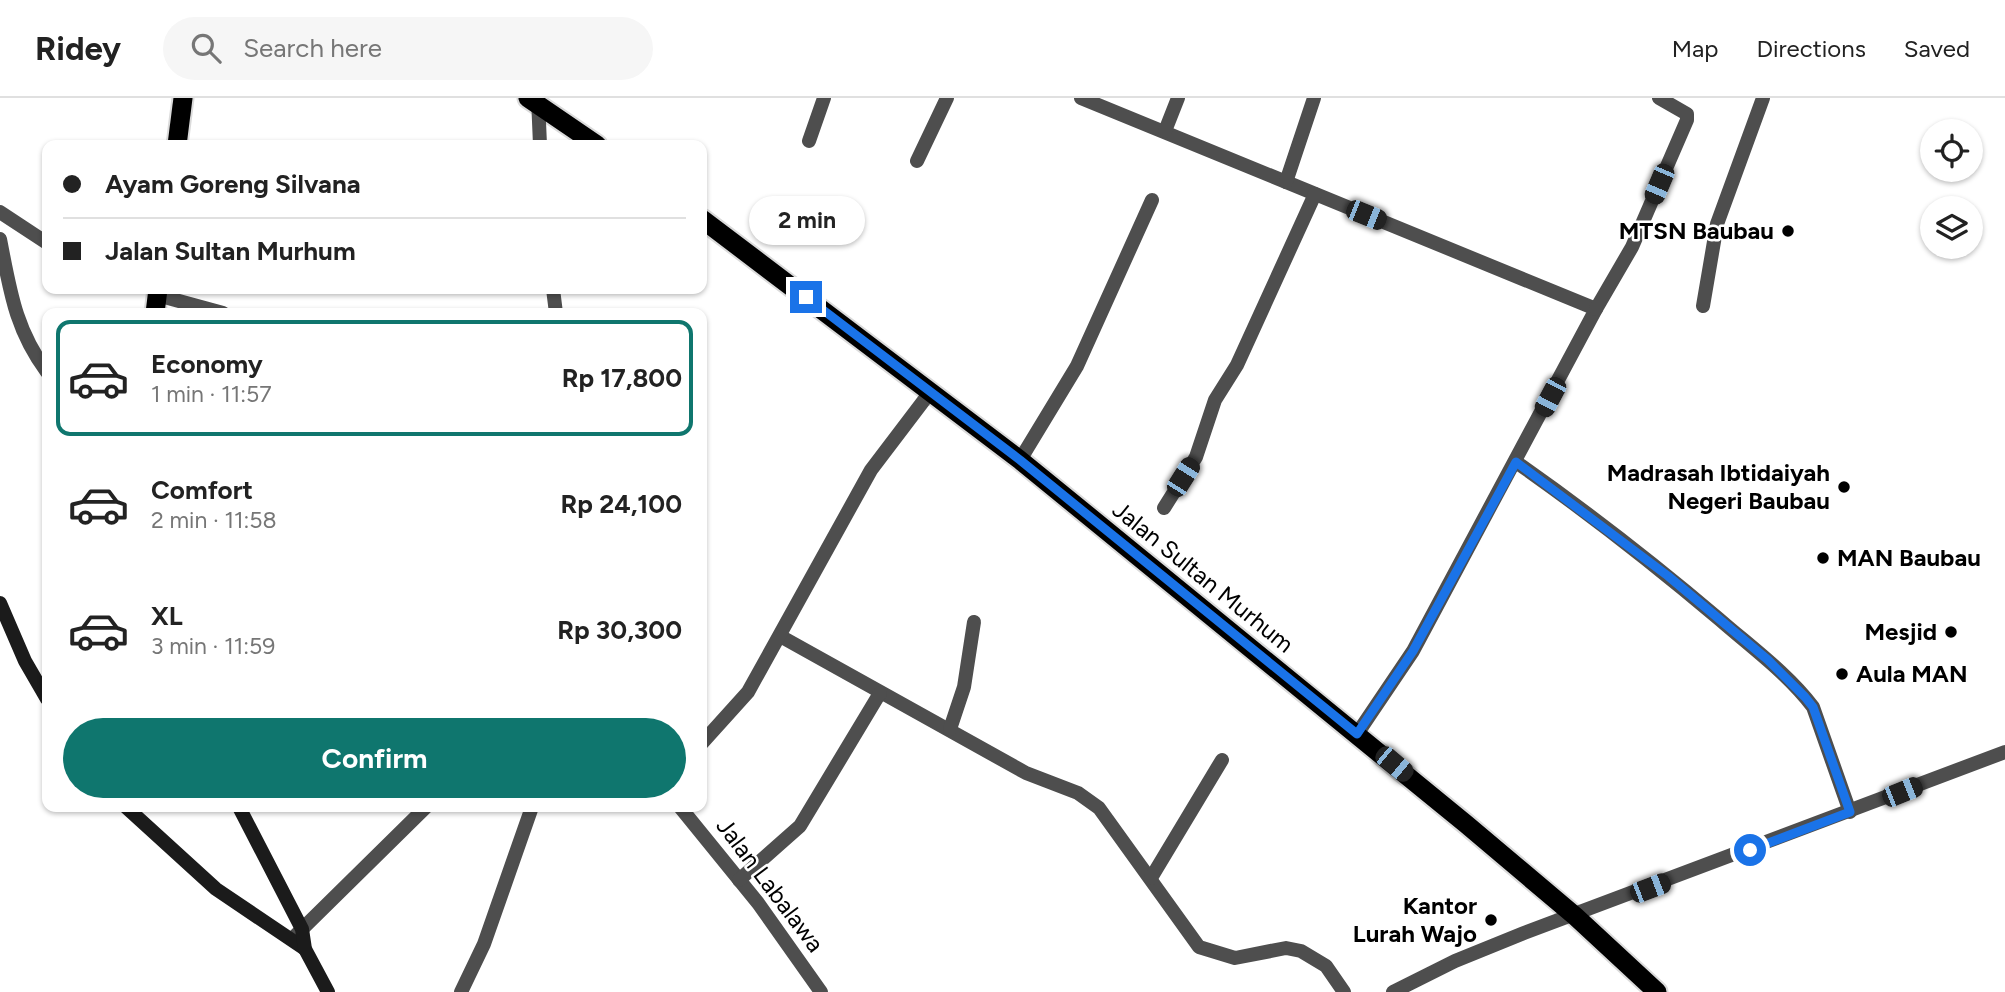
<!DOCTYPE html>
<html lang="en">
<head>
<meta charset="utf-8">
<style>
  body { margin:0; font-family:Figtree,sans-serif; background:#f6f6f6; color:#222; height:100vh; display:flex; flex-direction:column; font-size:26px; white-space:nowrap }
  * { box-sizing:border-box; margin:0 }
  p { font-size:23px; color:#767676 }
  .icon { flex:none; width:38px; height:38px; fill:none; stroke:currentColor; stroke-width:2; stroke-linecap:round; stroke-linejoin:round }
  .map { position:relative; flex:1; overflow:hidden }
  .sheet { position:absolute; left:42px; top:210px; width:665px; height:504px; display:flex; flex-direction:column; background:#fff; border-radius:14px; box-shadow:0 2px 5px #0004 }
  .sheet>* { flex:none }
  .hud { position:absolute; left:42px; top:42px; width:665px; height:154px; border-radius:14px; box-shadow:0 2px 5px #0004; display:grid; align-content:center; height:154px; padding:0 21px; background:#fff }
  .buttons { position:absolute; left:1920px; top:21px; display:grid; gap:14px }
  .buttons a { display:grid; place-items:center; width:63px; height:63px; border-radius:50%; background:#fff; box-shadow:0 2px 5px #0004; font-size:35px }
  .end { position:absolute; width:32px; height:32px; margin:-16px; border:9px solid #1a73e8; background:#fff; box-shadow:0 0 0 4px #fff }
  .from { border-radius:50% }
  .bubble { position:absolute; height:49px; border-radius:24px; background:#fff; box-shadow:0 2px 5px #0004; font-size:23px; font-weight:700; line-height:49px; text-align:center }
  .car { position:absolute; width:21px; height:42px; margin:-21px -10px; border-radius:9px; box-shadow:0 0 5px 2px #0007; background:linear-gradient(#222 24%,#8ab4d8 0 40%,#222 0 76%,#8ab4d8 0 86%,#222 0) }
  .hud b { display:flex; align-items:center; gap:24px; height:66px; font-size:26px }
  .hud b+b { border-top:2px solid #e0e0e0 }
  .hud i { width:18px; height:18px; background:#222 }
  ul { padding:12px 0 0; list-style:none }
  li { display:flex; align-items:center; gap:21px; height:116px; margin:0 14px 10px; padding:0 7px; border:4px solid transparent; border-radius:14px }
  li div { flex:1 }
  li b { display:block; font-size:26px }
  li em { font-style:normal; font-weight:700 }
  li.active { border-color:#0f766e }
  li>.icon { width:63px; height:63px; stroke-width:1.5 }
  .action { display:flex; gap:14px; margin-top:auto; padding:14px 21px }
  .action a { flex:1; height:80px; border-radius:42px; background:#0f766e; color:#fff; font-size:28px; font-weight:700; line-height:80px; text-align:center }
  header { display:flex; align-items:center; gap:42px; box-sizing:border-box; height:98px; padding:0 35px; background:#fff; border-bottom:2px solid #e0e0e0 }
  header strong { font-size:33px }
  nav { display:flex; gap:38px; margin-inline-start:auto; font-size:24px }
  .search { width:490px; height:63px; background:#f6f6f6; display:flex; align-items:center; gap:18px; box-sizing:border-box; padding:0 24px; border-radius:38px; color:#767676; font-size:26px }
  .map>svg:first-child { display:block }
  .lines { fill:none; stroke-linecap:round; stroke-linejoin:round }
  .trunk-casing { stroke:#dbdbdb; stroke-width:23 }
  .minor { stroke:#4e4e4e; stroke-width:14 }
  .secondary { stroke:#1b1b1b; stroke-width:14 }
  .trunk { stroke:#000; stroke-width:19 }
  .route { stroke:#1a73e8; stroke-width:9 }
  .poi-dot { fill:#000; stroke:#fff; stroke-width:2.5 }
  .labels { text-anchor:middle; stroke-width:5; stroke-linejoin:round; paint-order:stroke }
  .poi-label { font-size:24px; font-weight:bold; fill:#000; stroke:#fff; text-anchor:end }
  .street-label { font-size:24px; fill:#000; stroke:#fff }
</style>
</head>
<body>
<header>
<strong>Ridey</strong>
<div class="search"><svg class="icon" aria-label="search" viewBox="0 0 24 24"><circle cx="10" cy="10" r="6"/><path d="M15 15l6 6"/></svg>Search here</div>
<nav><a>Map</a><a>Directions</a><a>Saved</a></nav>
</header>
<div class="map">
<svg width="2005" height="894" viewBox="0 0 2005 894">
  <rect width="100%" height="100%" fill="#fff"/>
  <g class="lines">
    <defs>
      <g id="trunk">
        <polyline points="528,0 597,47"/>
        <polyline points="177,47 183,0"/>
        <polyline points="702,121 1020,362 1466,726 1575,818 1657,894"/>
        <polyline points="155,215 158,191"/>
      </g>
    </defs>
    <use href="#trunk" class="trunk-casing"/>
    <g class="minor">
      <polyline points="538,0 540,47"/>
      <polyline points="1081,0 1596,211 1413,553 1357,636"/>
      <polyline points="1165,33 1178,0"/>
      <polyline points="809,43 824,0"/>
      <polyline points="917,63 947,0"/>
      <polyline points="1286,84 1314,0"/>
      <polyline points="0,114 47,145"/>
      <path d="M 0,141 C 10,192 15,231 47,274"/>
      <polyline points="553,191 556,215"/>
      <polyline points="157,197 223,215"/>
      <polyline points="1703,208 1717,126 1763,0"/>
      <polyline points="1596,211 1632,149 1687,22 1687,16 1659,0"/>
      <polyline points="1020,362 1077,268 1152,102"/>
      <path d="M 1516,364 C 1586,413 1654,466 1719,521 C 1751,549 1787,575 1813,609 L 1850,714"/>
      <polyline points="1164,410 1196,359 1215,302 1237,267 1315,96"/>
      <polyline points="780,538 1026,675 1078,695 1099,710 1199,849 1235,860 1286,850 1301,853 1326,868 1344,894"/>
      <polyline points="950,631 964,589 974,524"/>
      <polyline points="702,645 748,594 871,372 931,293"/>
      <polyline points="680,709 758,805 821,894"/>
      <polyline points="1151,780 1222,662"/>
      <polyline points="739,782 800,728 880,595"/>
      <polyline points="295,838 426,709"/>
      <polyline points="461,894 484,846 532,709"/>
      <polyline points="1393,894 1455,863 1524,835 2005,654"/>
    </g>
    <g class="secondary">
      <polyline points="0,505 25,563 47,601"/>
      <polyline points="126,709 216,791 305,851"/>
      <polyline points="239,709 302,831 305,851 328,894"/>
    </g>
    <use href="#trunk" class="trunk"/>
  </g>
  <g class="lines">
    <polyline class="route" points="806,199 1020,362 1357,636 1413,553 1516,364 1668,478 1768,562 1805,599 1813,609 1850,714 1750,752"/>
  </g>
  <g class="poi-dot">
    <circle cx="1788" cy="133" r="7"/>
    <circle cx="1844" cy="389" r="7"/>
    <circle cx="1823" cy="460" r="7"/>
    <circle cx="1951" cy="534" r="7"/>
    <circle cx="1842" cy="576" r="7"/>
    <circle cx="1491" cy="822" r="7"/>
  </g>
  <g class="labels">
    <g class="poi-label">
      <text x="1774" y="141">MTSN Baubau</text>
      <text x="1830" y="383">Madrasah Ibtidaiyah<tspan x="1830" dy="28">Negeri Baubau</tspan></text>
      <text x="1837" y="468" text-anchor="start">MAN Baubau</text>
      <text x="1937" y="542">Mesjid</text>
      <text x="1856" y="584" text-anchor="start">Aula MAN</text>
      <text x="1477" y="816">Kantor<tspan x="1477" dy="28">Lurah Wajo</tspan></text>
    </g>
    <g class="street-label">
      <text transform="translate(1203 479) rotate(39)" y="8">Jalan Sultan Murhum</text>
      <text transform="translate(770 787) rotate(53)" y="8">Jalan Labalawa</text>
    </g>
  </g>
</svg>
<div class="buttons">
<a><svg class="icon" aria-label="locate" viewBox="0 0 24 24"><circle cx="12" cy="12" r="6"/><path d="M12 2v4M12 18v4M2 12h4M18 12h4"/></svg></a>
<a><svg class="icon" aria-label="layers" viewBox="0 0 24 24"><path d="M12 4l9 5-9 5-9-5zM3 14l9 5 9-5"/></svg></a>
</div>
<i class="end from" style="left:1750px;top:752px"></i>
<i class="end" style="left:806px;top:199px"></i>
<div class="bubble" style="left:749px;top:98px;width:116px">2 min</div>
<i class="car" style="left:1659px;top:86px;rotate:203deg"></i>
<i class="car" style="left:1366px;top:117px;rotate:112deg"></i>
<i class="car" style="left:1550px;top:299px;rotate:208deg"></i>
<i class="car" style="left:1183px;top:379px;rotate:32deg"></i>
<i class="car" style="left:1394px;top:666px;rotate:130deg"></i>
<i class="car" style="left:1902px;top:694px;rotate:68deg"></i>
<i class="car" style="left:1650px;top:790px;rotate:69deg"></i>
<div class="hud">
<b><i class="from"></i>Ayam Goreng Silvana</b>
<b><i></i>Jalan Sultan Murhum</b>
</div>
<section class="sheet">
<ul>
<li class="active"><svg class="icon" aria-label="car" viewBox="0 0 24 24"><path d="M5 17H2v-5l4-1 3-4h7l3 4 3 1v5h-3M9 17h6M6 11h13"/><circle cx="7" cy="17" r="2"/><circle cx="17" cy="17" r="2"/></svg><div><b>Economy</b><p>1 min · 11:57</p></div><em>Rp 17,800</em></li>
<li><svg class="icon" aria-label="car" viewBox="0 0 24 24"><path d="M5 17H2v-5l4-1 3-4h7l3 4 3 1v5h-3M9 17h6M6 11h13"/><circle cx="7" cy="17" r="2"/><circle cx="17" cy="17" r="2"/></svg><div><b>Comfort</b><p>2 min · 11:58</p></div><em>Rp 24,100</em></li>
<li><svg class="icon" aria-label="car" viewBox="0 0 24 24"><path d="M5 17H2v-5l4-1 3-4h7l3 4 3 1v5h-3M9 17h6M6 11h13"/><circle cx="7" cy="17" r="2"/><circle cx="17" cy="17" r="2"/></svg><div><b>XL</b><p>3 min · 11:59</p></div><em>Rp 30,300</em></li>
</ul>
<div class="action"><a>Confirm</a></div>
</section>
</div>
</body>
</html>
